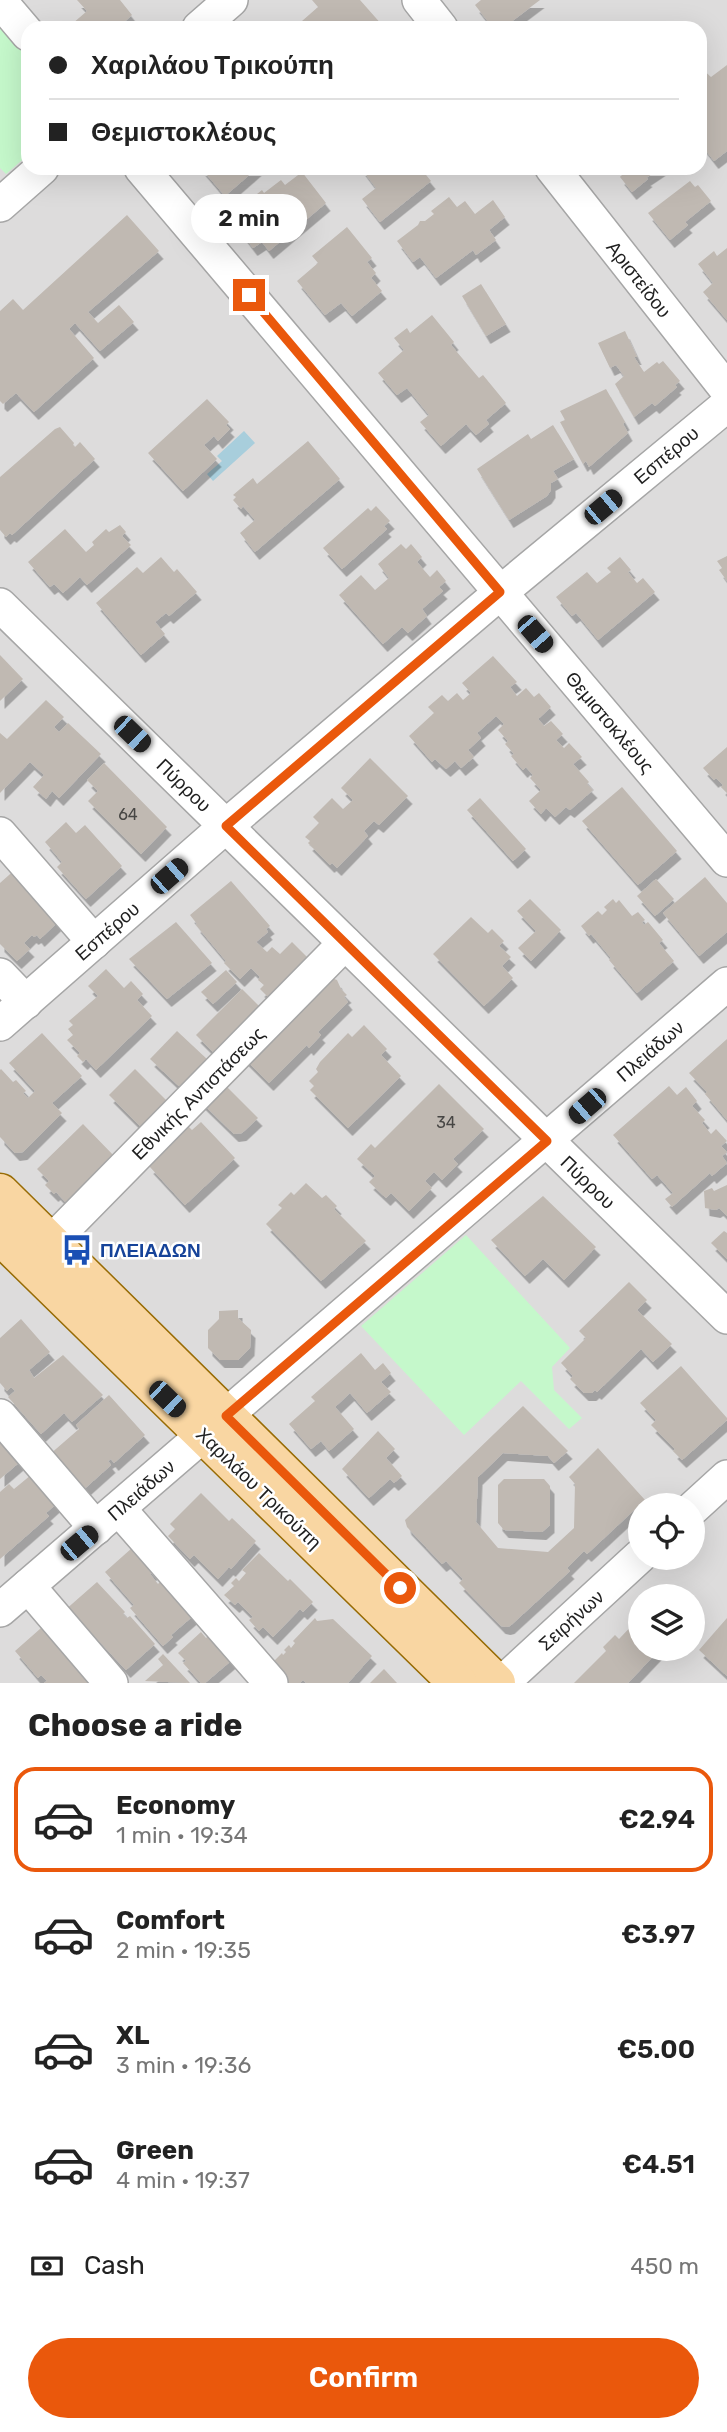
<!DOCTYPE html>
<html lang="en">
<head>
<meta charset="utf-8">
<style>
  body { margin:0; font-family:Rubik,sans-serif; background:#f2f2f2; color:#222; height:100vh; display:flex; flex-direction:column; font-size:26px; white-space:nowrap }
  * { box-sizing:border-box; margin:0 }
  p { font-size:23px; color:#767676 }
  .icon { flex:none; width:38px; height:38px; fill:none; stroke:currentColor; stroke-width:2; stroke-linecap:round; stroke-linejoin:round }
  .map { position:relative; height:1683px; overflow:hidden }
  .panel { display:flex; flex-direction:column; background:#fff; flex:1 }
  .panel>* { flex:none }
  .hud { position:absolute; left:21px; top:21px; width:686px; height:154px; border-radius:21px; box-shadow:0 7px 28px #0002; display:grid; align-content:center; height:154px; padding:0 28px; background:#fff }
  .tools { position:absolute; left:628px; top:1493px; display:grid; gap:14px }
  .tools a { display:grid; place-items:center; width:77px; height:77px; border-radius:50%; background:#fff; box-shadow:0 7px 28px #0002; font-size:35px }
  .end { position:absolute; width:32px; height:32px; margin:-16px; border:9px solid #ea580c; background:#fff; box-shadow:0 0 0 4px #fff }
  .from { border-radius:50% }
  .bubble { position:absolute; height:49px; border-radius:24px; background:#fff; box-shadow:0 7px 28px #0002; font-size:23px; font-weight:600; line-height:49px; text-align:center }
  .car { position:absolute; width:21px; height:42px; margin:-21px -10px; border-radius:9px; box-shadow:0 0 5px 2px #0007; background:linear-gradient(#222 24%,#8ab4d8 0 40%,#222 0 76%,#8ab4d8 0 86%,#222 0) }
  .hud b { display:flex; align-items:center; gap:24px; height:66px; font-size:26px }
  .hud b+b { border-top:2px solid #e0e0e0 }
  .hud i { width:18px; height:18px; background:#222 }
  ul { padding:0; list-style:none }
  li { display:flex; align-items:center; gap:21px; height:105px; margin:0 14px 10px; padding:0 14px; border:4px solid transparent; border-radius:21px }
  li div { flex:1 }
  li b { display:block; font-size:26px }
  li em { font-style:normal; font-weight:600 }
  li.selected { border-color:#ea580c }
  li>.icon { width:63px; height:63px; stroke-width:1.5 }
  h2 { padding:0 28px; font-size:32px; line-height:84px }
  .pay { display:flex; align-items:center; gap:18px; height:77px; padding:0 28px; font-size:26px }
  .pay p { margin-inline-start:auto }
  .primary-button { display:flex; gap:14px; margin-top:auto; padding:14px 28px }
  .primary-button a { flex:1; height:80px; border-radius:42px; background:#ea580c; color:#fff; font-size:28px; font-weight:600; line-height:80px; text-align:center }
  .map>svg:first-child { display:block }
  .residential { fill:#dddcdc; fill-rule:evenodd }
  .park { fill:#c5f8cb }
  .water { fill:#a8cedc }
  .building { fill:#c0b9b2; filter:url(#shadow) }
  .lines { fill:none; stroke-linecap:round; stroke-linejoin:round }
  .minor-casing { stroke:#a6a6a6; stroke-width:36 }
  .major-casing { stroke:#976b04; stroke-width:41 }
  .minor { stroke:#fff; stroke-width:33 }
  .major { stroke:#f9d6a2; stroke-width:38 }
  .route { stroke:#ea580c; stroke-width:9 }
  .labels { text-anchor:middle; stroke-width:5; stroke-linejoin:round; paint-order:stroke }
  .number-label { font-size:16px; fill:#474644 }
  .street-label { font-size:19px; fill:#1f1f1f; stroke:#fff }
  .transit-label { font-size:19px; font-weight:bold; fill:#164399; stroke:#fff; text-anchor:start }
</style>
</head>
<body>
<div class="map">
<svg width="727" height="1683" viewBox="0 0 727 1683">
  <defs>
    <filter id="shadow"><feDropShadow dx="4.5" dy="8" stdDeviation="0" flood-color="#0004"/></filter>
  </defs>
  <rect width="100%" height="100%" fill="#f0ede6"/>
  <g class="residential">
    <path d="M 0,0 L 727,0 L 727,1683 L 514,1683 L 0,1178 ZM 28,28 L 700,28 L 700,168 L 28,168 ZM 640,1505 L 693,1505 L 693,1558 L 640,1558 ZM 640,1596 L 693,1596 L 693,1648 L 640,1648 Z"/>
    <polygon points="0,1252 442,1683 0,1683"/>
  </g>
  <g class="park">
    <polygon points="0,26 28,58 28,155 6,174 0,168"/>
    <polygon points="466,1235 570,1348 552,1367 554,1390 582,1418 569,1429 521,1381 464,1435 361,1326"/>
  </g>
  <polygon class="water" points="244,431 255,443 213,481 207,474 222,461 217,456"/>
  <g class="building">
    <polygon points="77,0 120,0 132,15 123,23 127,28 76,28 72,24 87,11"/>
    <polygon points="312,0 360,0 383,26 380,28 309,28 302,21 318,7"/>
    <polygon points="481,0 540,0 503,28 493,28 475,5"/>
    <polygon points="727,65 727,151 714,161 700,143 700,67 711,77"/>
    <polygon points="201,168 257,168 225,196"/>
    <polygon points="361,168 417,168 420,172 422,170 431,181 380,222 362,199 376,188"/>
    <polygon points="616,168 661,168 646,178 648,179 632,192 620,177 622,175"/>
    <polygon points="302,172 326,203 269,251 262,242 253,248 237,227 246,221 237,210 262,190 264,193 281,180 285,185"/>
    <polygon points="690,181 695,187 698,185 711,201 685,222 688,225 670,240 648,213"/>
    <polygon points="449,197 457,207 465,201 475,214 493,200 505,217 489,230 496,240 476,255 473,250 436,278 420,257 413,262 397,241 418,225 420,221 425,221 434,214 431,211"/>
    <polygon points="127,215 159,251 88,312 98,323 119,305 134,322 100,351 75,323 69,329 94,358 34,412 16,393 3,404 0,401 0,311 13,299 23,310"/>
    <polygon points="347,227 372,258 367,262 376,273 371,278 382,291 352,316 341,303 325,315 297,281 318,263 312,256"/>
    <polygon points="727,248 727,320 703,292 713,283 698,264 714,251 717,256"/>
    <polygon points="481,284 506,324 486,336 462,296"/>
    <polygon points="432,315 454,342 451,345 479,378 483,375 506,403 486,420 489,424 476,435 466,424 441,446 420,422 429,415 407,388 397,395 378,373 404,350 394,338 407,328 410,333"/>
    <polygon points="625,331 637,357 634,357 644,372 657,362 659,364 663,361 680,381 675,385 677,387 655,406 652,403 634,417 615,384 624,376 616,365 610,368 598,343"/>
    <polygon points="606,389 625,422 623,424 628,433 589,467 586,461 583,464 560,422 565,420 560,411"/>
    <polygon points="207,399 229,422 226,425 230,429 218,441 214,436 204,445 217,459 183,491 148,453"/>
    <polygon points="553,425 574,459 553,471 558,479 551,483 551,490 547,496 509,520 477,469 528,434 531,439"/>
    <polygon points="60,427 74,443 73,445 75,447 80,442 95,459 12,535 10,533 6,537 0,530 0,477 55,429"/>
    <polygon points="308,441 340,479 255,552 240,533 255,520 243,506 241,509 233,500 236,497 233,495 253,478 257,484"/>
    <polygon points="376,506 390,521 384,526 387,529 342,569 323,548 368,508 371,511"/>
    <polygon points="120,525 126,532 122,536 131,545 87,585 80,577 63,593 54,584 50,587 28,562 65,529 86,552 94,545 92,542 106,529 109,532"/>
    <polygon points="401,544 406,549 411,544 422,557 417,562 430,577 437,570 446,581 439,587 443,591 422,609 427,616 408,633 402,627 383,644 339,595 361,575 375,590 389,578 378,564"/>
    <polygon points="727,556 727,581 719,570 722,568 717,561"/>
    <polygon points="161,557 174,572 177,569 197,592 169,616 166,613 155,622 165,634 141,655 96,603 137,567 143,573"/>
    <polygon points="620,557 631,570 628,572 637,583 643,578 655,592 598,640 576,613 572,616 556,597 587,572 597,583 611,572 607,568"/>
    <polygon points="0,655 23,679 0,701"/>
    <polygon points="493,656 517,682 510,687 517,696 526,688 534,697 539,693 551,707 538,719 544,726 551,721 563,734 556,740 564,748 569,743 582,757 573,764 589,782 587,784 593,790 570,810 566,807 555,817 546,808 541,814 529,801 541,790 530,778 533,775 526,767 523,770 511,756 514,754 505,744 508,741 498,730 504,724 496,716 477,733 481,738 468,750 474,757 461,768 455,761 446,769 435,759 432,762 409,736 434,713 428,707 442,695 448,701 457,693 463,700 471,693 462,683"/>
    <polygon points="46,700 64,717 54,727 59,732 68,723 101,754 59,798 52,791 46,799 33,787 44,775 30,762 0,793 0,733 7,739"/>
    <polygon points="727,747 727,793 721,787 723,785 716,778 714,780 703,768"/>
    <polygon points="370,758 408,796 379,825 374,821 364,831 368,836 337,868 332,863 330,865 308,843 310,841 305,837 319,823 313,817 332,798 343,809 353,800 341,788"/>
    <polygon points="104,763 167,827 141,854 88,801 98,791 87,780"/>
    <polygon points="622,787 677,851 638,885 582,821"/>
    <polygon points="480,798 526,849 513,861 467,810"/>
    <polygon points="66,822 76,833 85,825 122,866 86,899 57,867 62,862 45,842"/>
    <polygon points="18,867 60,920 40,939 37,935 34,937 32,935 24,943 30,949 17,961 0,944 0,883"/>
    <polygon points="705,877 727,903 727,932 699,956 663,913"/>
    <polygon points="656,879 674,899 655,916 637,896"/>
    <polygon points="231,881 270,926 266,929 268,932 256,942 267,952 272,947 280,954 292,942 314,964 275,1004 260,989 264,985 258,980 260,977 251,968 240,979 224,963 226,961 196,925 197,924 190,915"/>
    <polygon points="530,899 561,930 531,961 518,948 536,931 517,911"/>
    <polygon points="613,899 616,903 619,900 632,916 638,912 645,920 642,922 644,925 648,922 663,940 659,943 674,961 637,993 609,960 611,958 591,934 589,936 581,926 598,911 602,915 607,910 604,907"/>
    <polygon points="471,917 488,933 492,929 504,941 499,946 511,957 502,966 513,978 484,1006 433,954"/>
    <polygon points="176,922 212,963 167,999 129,959"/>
    <polygon points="106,969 124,988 131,981 143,994 137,1000 152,1016 96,1070 86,1059 83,1062 77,1056 80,1053 67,1040 73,1035 68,1029 73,1025 69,1021 98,996 88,986"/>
    <polygon points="226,970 237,982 213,1004 201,992"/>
    <polygon points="329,977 337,980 341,989 347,995 344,997 348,1002 318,1032 321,1035 309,1048 307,1045 269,1083 243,1057"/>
    <polygon points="242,989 267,1014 221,1060 196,1035"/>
    <polygon points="364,1025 387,1049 381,1055 401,1076 348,1128 310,1090 314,1086 309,1081 318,1072 316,1069 320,1062 348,1033 352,1037"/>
    <polygon points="177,1031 208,1060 181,1088 150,1059"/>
    <polygon points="42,1033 82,1076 52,1103 62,1113 23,1152 15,1153 0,1137 0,1070 1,1069 13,1082 16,1080 26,1091 23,1093 28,1098 35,1091 9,1063"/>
    <polygon points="727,1039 727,1120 705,1094 707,1092 689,1073"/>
    <polygon points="135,1069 170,1104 144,1130 109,1095"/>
    <polygon points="220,1080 258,1118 242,1133 234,1134 200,1101"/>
    <polygon points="439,1084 484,1129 453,1159 458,1164 442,1180 434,1172 425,1181 432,1188 409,1211 391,1193 386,1198 369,1182 375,1176 357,1159 371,1144 375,1148"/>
    <polygon points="669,1086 677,1095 686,1087 697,1101 692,1106 705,1120 702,1123 711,1134 716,1129 727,1141 721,1146 727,1152 722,1156 727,1163 712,1176 710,1173 672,1207 665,1199 673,1193 657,1175 652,1179 613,1135"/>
    <polygon points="201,1122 235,1158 185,1205 149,1166 175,1141 171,1137 186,1124 192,1130"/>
    <polygon points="83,1124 117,1159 72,1209 56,1192 54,1194 45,1185 49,1181 37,1169"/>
    <polygon points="306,1183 322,1198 326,1195 337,1206 334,1209 366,1241 321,1281 266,1224 282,1208 278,1205 291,1192 294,1195"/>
    <polygon points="727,1185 727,1216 719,1208 716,1210 705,1208 704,1191 712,1188 714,1191"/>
    <polygon points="543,1196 596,1247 564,1280 543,1259 525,1276 491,1240"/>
    <polygon points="724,1231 727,1233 727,1259 711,1243"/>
    <polygon points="629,1282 647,1300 637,1310 672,1344 653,1362 641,1349 597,1392 595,1390 592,1393 584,1393 570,1379 573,1376 561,1363 586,1338 579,1331"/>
    <polygon points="238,1310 238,1318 251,1330 250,1348 238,1360 220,1360 208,1348 208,1330 219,1319 219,1311"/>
    <polygon points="21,1319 50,1352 29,1370 34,1378 63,1355 103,1395 72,1422 64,1413 41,1434 8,1397 15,1391 11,1387 7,1391 0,1383 0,1338"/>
    <polygon points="361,1353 375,1370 383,1363 391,1373 381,1382 391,1392 367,1413 350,1393 335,1407 354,1429 329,1451 321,1441 311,1449 289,1424 315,1401 311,1397"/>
    <polygon points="681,1366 727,1418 727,1420 682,1460 673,1451 675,1449 651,1425 656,1420 640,1403"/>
    <polygon points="109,1395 145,1435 114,1463 111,1459 108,1461 111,1465 82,1491 49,1455 79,1429 76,1425"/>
    <polygon points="523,1406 568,1451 554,1463 548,1456 503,1453 478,1477 476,1522 498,1548 548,1552 574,1528 575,1484 569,1477 598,1448 645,1500 587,1554 584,1551 567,1568 570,1571 510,1626 506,1627 501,1626 459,1583 463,1579 446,1561 442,1564 407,1527 405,1520"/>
    <polygon points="378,1431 395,1449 386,1458 402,1476 394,1483 390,1479 369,1498 342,1469"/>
    <polygon points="0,1434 22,1460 0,1479"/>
    <polygon points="31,1475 56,1504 46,1513 49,1516 0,1559 0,1492 9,1484 14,1489"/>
    <polygon points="504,1479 544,1479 550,1486 550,1525 542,1532 504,1530 498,1523 498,1485"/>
    <polygon points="201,1493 229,1521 232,1518 256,1541 231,1569 229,1567 218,1579 194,1555 190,1559 168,1536 175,1529 170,1524"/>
    <polygon points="132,1548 153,1572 150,1574 158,1584 162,1580 193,1616 171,1635 173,1637 163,1646 130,1608 134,1605 105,1572"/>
    <polygon points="259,1553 288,1581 290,1579 313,1602 303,1612 300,1609 273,1637 263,1627 259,1631 249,1620 253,1617 238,1602 235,1605 224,1595 234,1586 231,1583 236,1578 239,1581 246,1573 242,1570"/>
    <polygon points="97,1582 125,1612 123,1614 127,1618 130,1616 155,1644 126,1670 96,1638 92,1642 64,1611"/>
    <polygon points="640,1617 640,1648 661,1648 628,1683 574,1683 606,1651 603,1647 615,1635 619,1639"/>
    <polygon points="315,1618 317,1621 333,1619 372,1656 348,1683 306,1683 303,1680 300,1683 285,1683 272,1663 282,1653 283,1655 286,1652 284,1650 289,1645 291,1648 295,1643 293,1641"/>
    <polygon points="727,1618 727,1676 699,1650"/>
    <polygon points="49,1621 94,1683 44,1683 47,1681 41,1675 38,1678 15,1651"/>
    <polygon points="201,1632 206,1638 209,1635 232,1660 205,1683 201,1683 183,1663 186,1661 178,1653"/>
    <polygon points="163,1654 190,1683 145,1681 163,1665 158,1659"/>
    <polygon points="384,1669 397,1683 370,1683"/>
  </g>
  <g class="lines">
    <defs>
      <g id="minor">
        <polyline points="419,0 441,28"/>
        <polyline points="0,1 28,34"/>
        <polyline points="199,28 231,0"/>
        <polyline points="141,168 727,860"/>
        <polyline points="552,168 727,390"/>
        <polyline points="0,205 42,168"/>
        <polyline points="0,605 727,1317"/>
        <polyline points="0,834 94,942"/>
        <polyline points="0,975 26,1002"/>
        <polyline points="0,1024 226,826 501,592 727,405"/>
        <polyline points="51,1242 345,943"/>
        <polyline points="0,1416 96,1528"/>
        <polyline points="693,1508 727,1477"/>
        <polyline points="119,1509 271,1683"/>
        <polyline points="28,1586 111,1683"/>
        <polyline points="0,1610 727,984"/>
        <polyline points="502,1683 640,1556"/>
      </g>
      <g id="major">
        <polyline points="0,1193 496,1683"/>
        <polyline points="0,1235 458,1683"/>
      </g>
    </defs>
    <use href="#minor" class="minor-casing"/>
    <use href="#major" class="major-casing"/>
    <use href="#minor" class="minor"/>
    <use href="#major" class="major"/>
  </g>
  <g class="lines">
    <polyline class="route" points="249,295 500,592 226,826 547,1141 226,1416 400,1588"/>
  </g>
  <defs>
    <symbol id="bus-bare" viewBox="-9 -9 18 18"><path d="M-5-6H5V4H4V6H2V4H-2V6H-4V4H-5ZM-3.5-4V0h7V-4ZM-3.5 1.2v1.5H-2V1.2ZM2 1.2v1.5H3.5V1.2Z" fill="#1a4fb4" stroke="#fff" stroke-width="2.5" paint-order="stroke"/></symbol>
  </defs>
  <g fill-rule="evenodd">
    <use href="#bus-bare" x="55" y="1228" width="44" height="44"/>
  </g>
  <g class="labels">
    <g class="number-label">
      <text x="128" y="820">64</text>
      <text x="446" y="1128">34</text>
    </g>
    <g class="street-label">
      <text transform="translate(639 279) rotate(52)" y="7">Αριστείδου</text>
      <text transform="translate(666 455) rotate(-40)" y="7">Εσπέρου</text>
      <text transform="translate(610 722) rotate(50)" y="7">Θεμιστοκλέους</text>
      <text transform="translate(184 785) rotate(44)" y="7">Πύρρου</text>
      <text transform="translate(107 931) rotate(-41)" y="7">Εσπέρου</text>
      <text transform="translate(650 1051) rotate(-41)" y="7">Πλειάδων</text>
      <text transform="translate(198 1093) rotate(-45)" y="7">Εθνικής Αντιστάσεως</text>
      <text transform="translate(588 1182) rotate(44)" y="7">Πύρρου</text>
      <text transform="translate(259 1488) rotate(44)" y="7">Χαριλάου Τρικούπη</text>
      <text transform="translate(141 1490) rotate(-41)" y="7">Πλειάδων</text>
      <text transform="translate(571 1620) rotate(-42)" y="7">Σειρήνων</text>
    </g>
    <g class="transit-label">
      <text x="100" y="1257">ΠΛΕΙΑΔΩΝ</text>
    </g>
  </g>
</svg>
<div class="tools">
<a><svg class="icon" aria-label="locate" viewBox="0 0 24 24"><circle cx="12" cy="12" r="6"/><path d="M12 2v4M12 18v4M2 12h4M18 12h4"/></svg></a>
<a><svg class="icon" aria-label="layers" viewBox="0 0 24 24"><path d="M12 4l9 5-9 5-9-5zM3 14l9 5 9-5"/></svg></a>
</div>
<i class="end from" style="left:400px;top:1588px"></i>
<i class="end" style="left:249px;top:295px"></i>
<div class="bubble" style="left:191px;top:194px;width:116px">2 min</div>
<i class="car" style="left:603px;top:507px;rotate:50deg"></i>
<i class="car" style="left:535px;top:634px;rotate:139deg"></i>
<i class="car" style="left:132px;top:734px;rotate:134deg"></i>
<i class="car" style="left:169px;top:876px;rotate:49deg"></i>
<i class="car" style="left:587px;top:1106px;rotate:229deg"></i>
<i class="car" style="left:167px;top:1399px;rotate:134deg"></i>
<i class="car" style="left:79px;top:1543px;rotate:50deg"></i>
<div class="hud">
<b><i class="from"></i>Χαριλάου Τρικούπη</b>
<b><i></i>Θεμιστοκλέους</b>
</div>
</div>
<section class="panel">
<h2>Choose a ride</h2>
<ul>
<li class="selected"><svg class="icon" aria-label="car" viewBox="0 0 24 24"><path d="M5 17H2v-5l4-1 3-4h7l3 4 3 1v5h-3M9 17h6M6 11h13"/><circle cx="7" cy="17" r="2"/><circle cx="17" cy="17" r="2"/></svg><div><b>Economy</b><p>1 min · 19:34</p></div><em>€2.94</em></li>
<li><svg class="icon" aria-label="car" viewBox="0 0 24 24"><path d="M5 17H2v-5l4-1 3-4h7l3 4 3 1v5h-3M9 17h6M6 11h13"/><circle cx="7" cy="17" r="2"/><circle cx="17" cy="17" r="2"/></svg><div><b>Comfort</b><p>2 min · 19:35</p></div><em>€3.97</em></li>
<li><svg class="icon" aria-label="car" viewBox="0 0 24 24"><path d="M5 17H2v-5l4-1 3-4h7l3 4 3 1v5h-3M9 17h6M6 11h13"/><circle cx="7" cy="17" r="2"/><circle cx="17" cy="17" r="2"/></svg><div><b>XL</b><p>3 min · 19:36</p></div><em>€5.00</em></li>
<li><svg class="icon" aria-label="car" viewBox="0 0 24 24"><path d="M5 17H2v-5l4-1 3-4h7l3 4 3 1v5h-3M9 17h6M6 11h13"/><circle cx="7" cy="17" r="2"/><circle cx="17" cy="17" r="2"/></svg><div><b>Green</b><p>4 min · 19:37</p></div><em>€4.51</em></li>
</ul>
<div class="pay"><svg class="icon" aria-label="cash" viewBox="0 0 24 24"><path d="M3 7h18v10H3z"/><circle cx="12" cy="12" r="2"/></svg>Cash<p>450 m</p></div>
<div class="primary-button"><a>Confirm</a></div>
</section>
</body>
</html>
